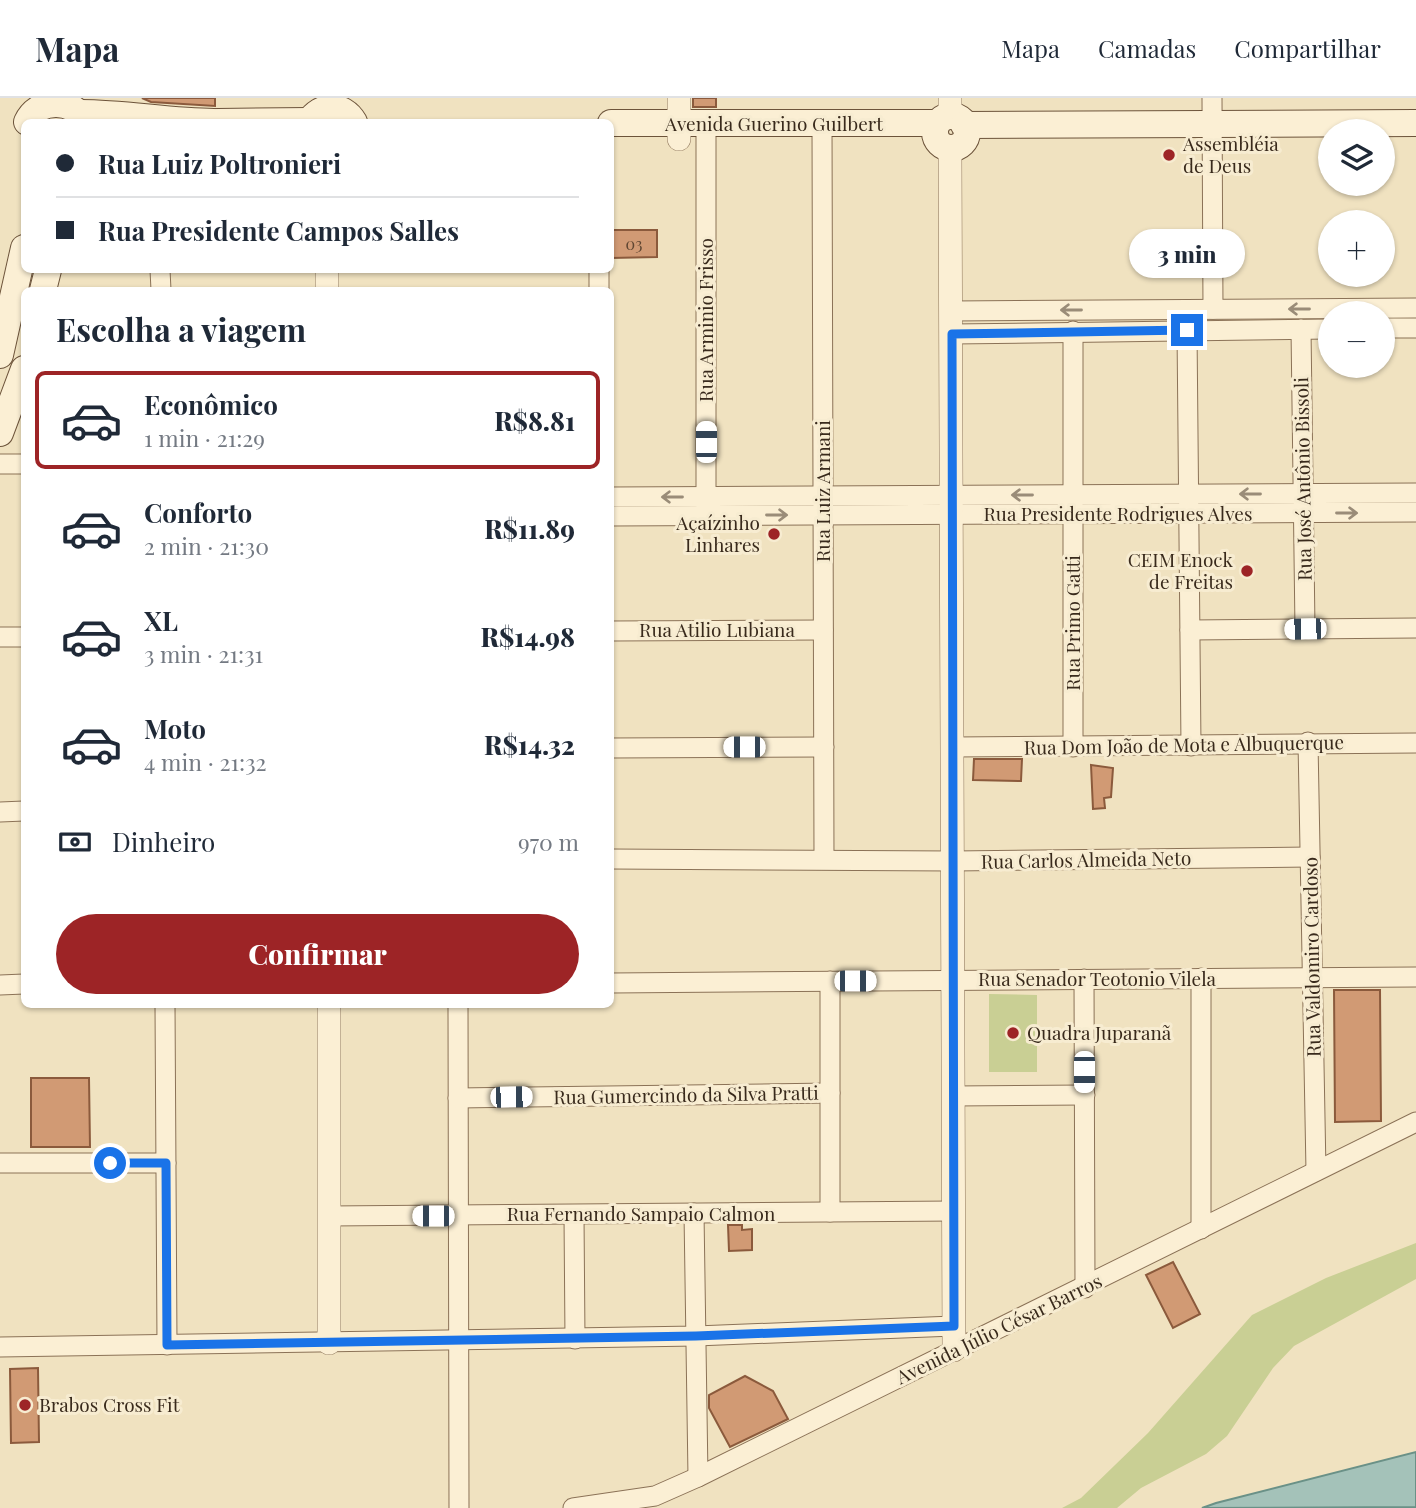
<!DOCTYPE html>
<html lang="pt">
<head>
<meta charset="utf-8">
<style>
  body { margin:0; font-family:"Playfair Display",serif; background:#f6f6f7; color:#1f2937; height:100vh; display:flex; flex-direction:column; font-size:26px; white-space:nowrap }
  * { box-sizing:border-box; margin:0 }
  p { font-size:23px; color:#747a83 }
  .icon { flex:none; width:38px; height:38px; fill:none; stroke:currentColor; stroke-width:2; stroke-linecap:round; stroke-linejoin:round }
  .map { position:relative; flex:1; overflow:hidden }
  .side { position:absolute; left:21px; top:189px; width:593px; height:721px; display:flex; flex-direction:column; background:#fff; border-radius:10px; box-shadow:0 2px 5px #0004 }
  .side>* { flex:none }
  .banner { position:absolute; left:21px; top:21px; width:593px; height:154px; border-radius:10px; box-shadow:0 2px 5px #0004; display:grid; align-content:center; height:154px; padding:0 35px; background:#fff }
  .controls { position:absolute; left:1318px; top:21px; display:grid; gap:14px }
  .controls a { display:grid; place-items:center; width:77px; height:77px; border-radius:50%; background:#fff; box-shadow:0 2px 5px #0004; font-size:35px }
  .end { position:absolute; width:32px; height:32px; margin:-16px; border:9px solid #1a73e8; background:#fff; box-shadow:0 0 0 4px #fff }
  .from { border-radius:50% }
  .bubble { position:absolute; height:49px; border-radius:24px; background:#fff; box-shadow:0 2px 5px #0004; font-size:23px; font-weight:800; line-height:49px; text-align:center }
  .car { position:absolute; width:21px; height:42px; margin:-21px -10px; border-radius:9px; box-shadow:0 0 5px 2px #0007; background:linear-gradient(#fff 24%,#345 0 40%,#fff 0 76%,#345 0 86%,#fff 0) }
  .banner b { display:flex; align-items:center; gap:24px; height:66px; font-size:26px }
  .banner b+b { border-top:2px solid #e0e1e3 }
  .banner i { width:18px; height:18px; background:#1f2937 }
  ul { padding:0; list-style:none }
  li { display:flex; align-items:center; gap:21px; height:98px; margin:0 14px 10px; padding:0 21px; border:4px solid transparent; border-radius:10px }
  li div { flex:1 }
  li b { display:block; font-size:26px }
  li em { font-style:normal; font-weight:800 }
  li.current { border-color:#9d2426 }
  li>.icon { width:63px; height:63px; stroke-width:1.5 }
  h2 { padding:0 35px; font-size:32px; line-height:84px }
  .pay { display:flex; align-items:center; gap:18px; height:77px; padding:0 35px; font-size:26px }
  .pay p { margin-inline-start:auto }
  .button { display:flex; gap:14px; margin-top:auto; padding:14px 35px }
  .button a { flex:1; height:80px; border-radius:42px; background:#9d2426; color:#fff; font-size:28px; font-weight:800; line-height:80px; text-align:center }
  header { display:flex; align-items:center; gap:42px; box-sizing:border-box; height:98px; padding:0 35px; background:#fff; border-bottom:2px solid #e0e1e3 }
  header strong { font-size:33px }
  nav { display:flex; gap:38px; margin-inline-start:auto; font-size:24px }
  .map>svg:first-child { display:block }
  .green { fill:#c9cf94 }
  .water { fill:#a4c2b9; stroke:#6a9187; stroke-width:2 }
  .building { fill:#d19a74; stroke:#8b5a3c; stroke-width:2 }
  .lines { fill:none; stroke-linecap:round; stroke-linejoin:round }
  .minor-casing { stroke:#8b7257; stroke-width:21 }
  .tertiary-casing { stroke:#8b7257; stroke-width:24 }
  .secondary-casing { stroke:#6c533a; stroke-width:28 }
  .minor { stroke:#fbefd4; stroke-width:19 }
  .tertiary { stroke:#fbefd4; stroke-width:23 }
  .secondary { stroke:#fbefd4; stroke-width:26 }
  .oneway { stroke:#9a8c78 }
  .route { stroke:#1a73e8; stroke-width:9 }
  .poi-dot { fill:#9d2426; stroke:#f7ecd1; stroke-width:2.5 }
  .labels { text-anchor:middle; stroke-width:6; stroke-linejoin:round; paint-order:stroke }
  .number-label { font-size:16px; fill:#5f4632 }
  .street-label { font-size:19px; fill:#392a1c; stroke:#f7ecd1 }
  .poi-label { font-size:19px; fill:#392a1c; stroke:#f7ecd1; text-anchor:start }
</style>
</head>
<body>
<header>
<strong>Mapa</strong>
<nav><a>Mapa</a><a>Camadas</a><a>Compartilhar</a></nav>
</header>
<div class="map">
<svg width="1416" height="1410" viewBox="0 0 1416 1410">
  <rect width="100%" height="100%" fill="#f0e2c0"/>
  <g class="green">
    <polygon points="989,896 1037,897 1037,974 989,974"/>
    <polygon points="1416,1145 1416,1181 1294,1248 1273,1270 1227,1338 1206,1356 1141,1390 1117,1410 1062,1410 1081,1400 1148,1335 1252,1217 1326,1180"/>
  </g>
  <polygon class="water" points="1416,1354 1416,1409 1202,1410 1216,1405"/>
  <g class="building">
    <polygon points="142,0 215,0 215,8 151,4"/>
    <rect x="693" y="0" width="23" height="9"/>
    <polygon points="611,132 657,132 657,159 611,160"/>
    <polygon points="974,661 1022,661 1021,683 973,682"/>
    <polygon points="1091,667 1113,670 1111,699 1104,700 1105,710 1093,711"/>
    <polygon points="1334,892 1380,892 1381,1023 1335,1024"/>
    <polygon points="31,980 89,980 90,1049 31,1049"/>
    <polygon points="728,1127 742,1127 742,1132 752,1131 752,1152 729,1153"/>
    <polygon points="1173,1164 1200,1216 1173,1230 1146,1177"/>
    <polygon points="38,1270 39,1344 11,1345 10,1271"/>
    <polygon points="745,1278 773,1293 788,1321 730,1349 709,1310 709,1297"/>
  </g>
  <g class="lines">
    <defs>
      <g id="minor">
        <polyline points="1212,0 1213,211"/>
        <polyline points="706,26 706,410"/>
        <polyline points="822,26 824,761"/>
        <polyline points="160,172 161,192"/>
        <polyline points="599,172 599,192"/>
        <polyline points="952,213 1416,210"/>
        <polyline points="1382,230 1416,230"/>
        <polyline points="1301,231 1305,531"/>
        <polyline points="1187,232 1191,648"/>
        <polyline points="1073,233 1073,649"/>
        <polyline points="952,236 1330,231"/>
        <polyline points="0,366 24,366"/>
        <polyline points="611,399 1416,395"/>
        <polyline points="611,418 1416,414"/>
        <polyline points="1190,532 1416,530"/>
        <polyline points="611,533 823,532"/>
        <polyline points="0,539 24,539"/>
        <polyline points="1308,644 1316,1073"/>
        <polyline points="953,649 1416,645"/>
        <polyline points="611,650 824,649"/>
        <polyline points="0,714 24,713"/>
        <polyline points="611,761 953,763 1310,759"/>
        <polyline points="1201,880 1201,1131"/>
        <polyline points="1084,881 1085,1190"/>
        <polyline points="611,885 1416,879"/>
        <polyline points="0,887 24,886"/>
        <polyline points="165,906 167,1247"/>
        <polyline points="458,906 459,1410"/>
        <polyline points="953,998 1085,997"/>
        <polyline points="458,1000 830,995"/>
        <polyline points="0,1065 166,1065"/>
        <polyline points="830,1114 830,883"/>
        <polyline points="694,1115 698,1379"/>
        <polyline points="574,1117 575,1241"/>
        <polyline points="329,1118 954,1113"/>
        <polyline points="0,1249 696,1238 954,1228"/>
        <polyline points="573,1410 655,1398 698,1379 1416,1024"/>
      </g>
      <g id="tertiary">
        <polyline points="679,0 679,41"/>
        <polyline points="950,0 950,18"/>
        <polyline points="950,50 954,1252"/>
        <polyline points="327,172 327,192"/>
        <polyline points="329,906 329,1245"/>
      </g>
      <g id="secondary">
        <path d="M 81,15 C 126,15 170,24 214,24"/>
        <circle cx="951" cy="34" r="16"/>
        <path d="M 27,24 C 38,0 74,0 85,24"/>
        <polyline points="218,24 310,23"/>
        <path d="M 309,24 C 320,6 343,5 354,24"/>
        <polyline points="611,25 937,25"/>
        <polyline points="964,27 1416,25"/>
        <polyline points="43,192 48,172"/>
        <polyline points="0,257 24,150"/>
        <polyline points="0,335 24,271"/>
      </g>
    </defs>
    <use href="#minor" class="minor-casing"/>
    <use href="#tertiary" class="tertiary-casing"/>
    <use href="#secondary" class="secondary-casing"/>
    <use href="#minor" class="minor"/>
    <use href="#tertiary" class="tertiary"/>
    <use href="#secondary" class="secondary"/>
  </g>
  <defs><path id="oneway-shaft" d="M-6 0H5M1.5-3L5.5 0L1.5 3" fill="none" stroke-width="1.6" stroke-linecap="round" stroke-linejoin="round" transform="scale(1.75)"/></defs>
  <g class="oneway">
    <use href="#oneway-shaft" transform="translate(1299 211) rotate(180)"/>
    <use href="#oneway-shaft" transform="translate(1071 212) rotate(180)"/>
    <use href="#oneway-shaft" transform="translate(1250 396) rotate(180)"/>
    <use href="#oneway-shaft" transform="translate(1022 397) rotate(180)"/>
    <use href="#oneway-shaft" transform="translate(672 399) rotate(180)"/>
    <use href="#oneway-shaft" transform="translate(1347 415)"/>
    <use href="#oneway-shaft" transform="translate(777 417)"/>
  </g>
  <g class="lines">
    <polyline class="route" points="110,1065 166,1065 167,1247 696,1238 954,1228 952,236 1187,232"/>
  </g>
  <g class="poi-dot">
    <circle cx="1169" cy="57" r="7"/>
    <circle cx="774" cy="436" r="7"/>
    <circle cx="1247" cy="473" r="7"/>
    <circle cx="1013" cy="935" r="7"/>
    <circle cx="25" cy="1307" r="7"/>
  </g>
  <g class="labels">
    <g class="number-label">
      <text x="634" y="152">03</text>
    </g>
    <g class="street-label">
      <text x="774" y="33">Avenida Guerino Guilbert</text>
      <text transform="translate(706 222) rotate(-90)" y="7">Rua Arminio Frisso</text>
      <text transform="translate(1303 381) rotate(-91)" y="7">Rua José Antônio Bissoli</text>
      <text transform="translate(823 393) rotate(-90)" y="7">Rua Luiz Armani</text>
      <text x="1118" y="423">Rua Presidente Rodrigues Alves</text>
      <text transform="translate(1073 525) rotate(-90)" y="7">Rua Primo Gatti</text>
      <text x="717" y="539">Rua Atilio Lubiana</text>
      <text transform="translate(1184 647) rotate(-1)" y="7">Rua Dom João de Mota e Albuquerque</text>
      <text transform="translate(1086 762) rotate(-1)" y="7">Rua Carlos Almeida Neto</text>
      <text transform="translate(1312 859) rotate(-91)" y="7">Rua Valdomiro Cardoso</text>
      <text x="1097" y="888">Rua Senador Teotonio Vilela</text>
      <text transform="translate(686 997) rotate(-1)" y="7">Rua Gumercindo da Silva Pratti</text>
      <text x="641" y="1123">Rua Fernando Sampaio Calmon</text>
      <text transform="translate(999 1231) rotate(-26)" y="7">Avenida Júlio César Barros</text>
    </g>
    <g class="poi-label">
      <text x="1183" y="53">Assembléia<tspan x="1183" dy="22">de Deus</tspan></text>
      <text x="760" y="432" text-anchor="end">Açaízinho<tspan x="760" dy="22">Linhares</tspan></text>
      <text x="1233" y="469" text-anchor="end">CEIM Enock<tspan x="1233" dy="22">de Freitas</tspan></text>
      <text x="1027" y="942">Quadra Juparanã</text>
      <text x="39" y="1314">Brabos Cross Fit</text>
    </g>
  </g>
</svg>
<div class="controls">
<a><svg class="icon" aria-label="layers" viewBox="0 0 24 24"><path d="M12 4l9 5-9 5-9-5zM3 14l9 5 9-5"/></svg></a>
<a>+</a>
<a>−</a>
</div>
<i class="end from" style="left:110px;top:1065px"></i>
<i class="end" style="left:1187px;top:232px"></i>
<div class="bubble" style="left:1129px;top:131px;width:116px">3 min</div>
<i class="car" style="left:706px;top:344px;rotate:0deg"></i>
<i class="car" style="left:1305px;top:531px;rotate:269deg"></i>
<i class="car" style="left:744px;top:649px;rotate:270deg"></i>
<i class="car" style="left:855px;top:883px;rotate:90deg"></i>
<i class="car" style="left:1084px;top:974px;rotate:180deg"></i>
<i class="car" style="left:511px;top:999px;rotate:89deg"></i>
<i class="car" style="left:433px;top:1118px;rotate:270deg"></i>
<div class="banner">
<b><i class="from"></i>Rua Luiz Poltronieri</b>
<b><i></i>Rua Presidente Campos Salles</b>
</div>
<section class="side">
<h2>Escolha a viagem</h2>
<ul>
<li class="current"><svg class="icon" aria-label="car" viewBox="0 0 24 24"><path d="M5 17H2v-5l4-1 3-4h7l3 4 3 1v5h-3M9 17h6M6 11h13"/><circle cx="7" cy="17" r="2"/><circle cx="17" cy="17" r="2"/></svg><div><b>Econômico</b><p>1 min · 21:29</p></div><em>R$8.81</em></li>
<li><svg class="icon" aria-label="car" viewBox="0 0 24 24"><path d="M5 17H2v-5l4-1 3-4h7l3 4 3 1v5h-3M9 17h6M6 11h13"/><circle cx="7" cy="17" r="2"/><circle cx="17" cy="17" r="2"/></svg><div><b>Conforto</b><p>2 min · 21:30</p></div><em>R$11.89</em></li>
<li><svg class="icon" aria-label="car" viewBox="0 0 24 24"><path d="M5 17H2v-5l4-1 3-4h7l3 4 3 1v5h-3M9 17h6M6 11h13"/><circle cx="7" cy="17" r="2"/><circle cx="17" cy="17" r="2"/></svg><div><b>XL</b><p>3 min · 21:31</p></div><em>R$14.98</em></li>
<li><svg class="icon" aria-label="car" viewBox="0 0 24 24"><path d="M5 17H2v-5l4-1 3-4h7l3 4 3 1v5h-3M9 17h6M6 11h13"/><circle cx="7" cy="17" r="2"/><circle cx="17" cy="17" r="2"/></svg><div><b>Moto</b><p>4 min · 21:32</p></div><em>R$14.32</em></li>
</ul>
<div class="pay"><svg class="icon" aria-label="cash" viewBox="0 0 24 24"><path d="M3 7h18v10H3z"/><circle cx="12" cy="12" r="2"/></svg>Dinheiro<p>970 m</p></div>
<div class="button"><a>Confirmar</a></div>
</section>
</div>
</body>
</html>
